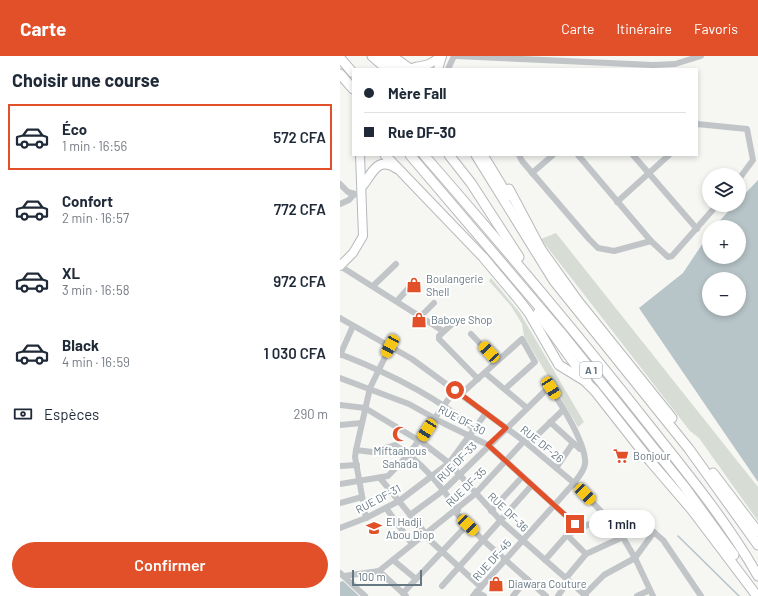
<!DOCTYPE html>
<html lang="fr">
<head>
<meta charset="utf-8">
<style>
  body { margin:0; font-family:Barlow,sans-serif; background:#f2f2f3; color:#1f2937; height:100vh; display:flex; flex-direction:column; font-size:15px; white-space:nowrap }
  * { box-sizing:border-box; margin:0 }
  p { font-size:13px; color:#747a83 }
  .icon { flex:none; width:22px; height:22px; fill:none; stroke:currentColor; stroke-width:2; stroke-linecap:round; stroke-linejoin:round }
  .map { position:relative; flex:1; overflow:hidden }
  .details { display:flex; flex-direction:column; background:#fff; width:340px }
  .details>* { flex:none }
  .banner { position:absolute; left:12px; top:12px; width:346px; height:88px; border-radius:0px; box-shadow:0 2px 6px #0003; display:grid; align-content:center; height:88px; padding:0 12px; background:#fff }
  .tools { position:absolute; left:362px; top:112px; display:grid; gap:8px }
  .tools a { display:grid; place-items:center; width:44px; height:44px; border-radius:50%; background:#fff; box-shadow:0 2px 6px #0003; font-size:20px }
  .scale { position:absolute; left:12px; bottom:10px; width:70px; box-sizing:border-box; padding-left:4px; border:2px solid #657783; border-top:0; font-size:11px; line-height:14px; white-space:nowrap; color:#657783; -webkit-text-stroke:3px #fff; paint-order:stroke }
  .end { position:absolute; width:18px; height:18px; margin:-9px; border:5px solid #e15028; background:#fff; box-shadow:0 0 0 2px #fff }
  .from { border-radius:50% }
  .bubble { position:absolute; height:28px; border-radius:14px; background:#fff; box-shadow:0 2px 6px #0003; font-size:13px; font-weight:600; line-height:28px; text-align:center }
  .car { position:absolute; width:12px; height:24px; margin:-12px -6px; border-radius:5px; box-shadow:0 0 3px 1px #0007; background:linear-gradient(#f5c518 24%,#345 0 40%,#f5c518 0 76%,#345 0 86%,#f5c518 0) }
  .banner b { display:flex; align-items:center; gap:14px; height:38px; font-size:15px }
  .banner b+b { border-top:1px solid #e0e1e3 }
  .banner i { width:10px; height:10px; background:#1f2937 }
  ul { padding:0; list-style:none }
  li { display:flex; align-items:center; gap:12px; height:66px; margin:0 8px 6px; padding:0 4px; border:2px solid transparent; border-radius:0px }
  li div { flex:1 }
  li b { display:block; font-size:15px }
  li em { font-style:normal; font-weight:600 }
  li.active { border-color:#e15028 }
  li>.icon { width:36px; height:36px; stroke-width:1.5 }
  h2 { padding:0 12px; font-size:18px; line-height:48px }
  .pay { display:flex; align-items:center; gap:10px; height:44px; padding:0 12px; font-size:15px }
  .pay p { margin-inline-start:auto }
  .primary-button { display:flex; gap:8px; margin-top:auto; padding:8px 12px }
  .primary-button a { flex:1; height:46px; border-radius:24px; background:#e15028; color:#fff; font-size:16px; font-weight:600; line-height:46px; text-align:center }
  header { display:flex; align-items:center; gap:24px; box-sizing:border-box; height:56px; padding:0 20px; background:#e15028; color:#fff }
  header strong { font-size:19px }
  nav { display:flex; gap:22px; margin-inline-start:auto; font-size:14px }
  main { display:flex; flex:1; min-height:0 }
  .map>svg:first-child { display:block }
  .green { fill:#d7ddd4 }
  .water { fill:#b7c4c8; fill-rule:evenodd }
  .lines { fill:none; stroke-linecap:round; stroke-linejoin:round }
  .stream { stroke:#b7c4c8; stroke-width:1.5 }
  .major-casing { stroke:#b4b9bc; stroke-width:10 }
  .highway-casing { stroke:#b6b9bc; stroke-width:11 }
  .minor { stroke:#c1c5c8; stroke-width:6 }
  .major { stroke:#fff; stroke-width:8 }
  .highway { stroke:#fff; stroke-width:9 }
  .route { stroke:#e15028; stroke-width:5 }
  .labels { text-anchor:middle; stroke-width:4; stroke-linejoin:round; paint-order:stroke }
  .shield { fill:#fff; stroke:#93a0a8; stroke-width:1 }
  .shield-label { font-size:10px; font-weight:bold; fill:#657783 }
  .poi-label { font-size:11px; fill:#657783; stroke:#fff; text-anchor:start }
  .street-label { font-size:11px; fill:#657783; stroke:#fff }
</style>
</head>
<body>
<header>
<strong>Carte</strong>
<nav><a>Carte</a><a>Itinéraire</a><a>Favoris</a></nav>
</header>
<main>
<section class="details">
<h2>Choisir une course</h2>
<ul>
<li class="active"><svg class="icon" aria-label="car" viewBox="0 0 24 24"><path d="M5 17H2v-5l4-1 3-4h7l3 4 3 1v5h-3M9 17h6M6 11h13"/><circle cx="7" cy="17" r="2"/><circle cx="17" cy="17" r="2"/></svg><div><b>Éco</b><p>1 min · 16:56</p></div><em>572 CFA</em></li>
<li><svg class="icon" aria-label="car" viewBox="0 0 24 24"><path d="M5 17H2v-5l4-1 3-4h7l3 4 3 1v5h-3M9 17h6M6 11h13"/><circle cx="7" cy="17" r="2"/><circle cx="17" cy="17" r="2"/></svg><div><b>Confort</b><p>2 min · 16:57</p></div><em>772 CFA</em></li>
<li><svg class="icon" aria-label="car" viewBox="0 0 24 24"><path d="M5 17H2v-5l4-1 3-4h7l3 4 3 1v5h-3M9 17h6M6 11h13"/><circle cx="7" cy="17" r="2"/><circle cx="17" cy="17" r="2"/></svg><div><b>XL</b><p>3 min · 16:58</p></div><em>972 CFA</em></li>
<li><svg class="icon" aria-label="car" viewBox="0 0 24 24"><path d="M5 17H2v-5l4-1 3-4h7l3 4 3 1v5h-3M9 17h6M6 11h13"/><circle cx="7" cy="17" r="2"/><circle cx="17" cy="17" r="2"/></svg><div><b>Black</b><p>4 min · 16:59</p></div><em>1 030 CFA</em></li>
</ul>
<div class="pay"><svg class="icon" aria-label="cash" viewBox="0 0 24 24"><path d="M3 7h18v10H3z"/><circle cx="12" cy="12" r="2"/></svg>Espèces<p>290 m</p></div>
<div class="primary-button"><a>Confirmer</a></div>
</section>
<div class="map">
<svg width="418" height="540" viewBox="0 0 418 540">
  <rect width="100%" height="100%" fill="#f6f6f3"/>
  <g class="green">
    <polygon points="216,177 418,431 418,465 359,382 350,375 201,183"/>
    <polygon points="151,222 180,257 244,366 238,371 184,280 182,268 171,250 149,225"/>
  </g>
  <g class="water">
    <path d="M 418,124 L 418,426 L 299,252 L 343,217 L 369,178 L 369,201 L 399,201 L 399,171 L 374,171 L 394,149 L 399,149 L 399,144 ZM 369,223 L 399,223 L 399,253 L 369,253 Z"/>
    <polygon points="3,525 19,540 0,540 0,526"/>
  </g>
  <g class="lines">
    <polyline class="stream" points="338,480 399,540"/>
    <defs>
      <g id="major">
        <polyline points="77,11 89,8 102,0"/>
        <polyline points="98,13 102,0"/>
        <polyline points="0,210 13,197 23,180 20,99"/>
      </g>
      <g id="highway">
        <polyline points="32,0 47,13"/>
        <polyline points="42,0 58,13"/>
        <polyline points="52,0 70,13"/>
        <polyline points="0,2 13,17"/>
        <polyline points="70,13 77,11 86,13"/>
        <polyline points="0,18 13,33"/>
        <polyline points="45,99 143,201 179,244 189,257 219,309 245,325 255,335 310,405 352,454 417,540"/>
        <polyline points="70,99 224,280 344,430 394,499"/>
        <path d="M 84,99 C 158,184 231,270 301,359 C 342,411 385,462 418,520"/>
        <polyline points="109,99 131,127 179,201"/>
        <polyline points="136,99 214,225 349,393 418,489"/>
        <polyline points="143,99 168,140"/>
        <path d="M 23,129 C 32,118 37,100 56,112"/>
        <polyline points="169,133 203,197"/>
        <polyline points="200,192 238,245 332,362"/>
        <polyline points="198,257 247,325"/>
        <polyline points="373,417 418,476"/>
      </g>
    </defs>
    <use href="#major" class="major-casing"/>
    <use href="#highway" class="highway-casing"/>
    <g class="minor">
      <polyline points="116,0 313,9 335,8 361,0"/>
      <polyline points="108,13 114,0"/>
      <polyline points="357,68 407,73 413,104 399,123"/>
      <polyline points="179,99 182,105 249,183 258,192 274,195 311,185"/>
      <polyline points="238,99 311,185 328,201 332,200 377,149"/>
      <polyline points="293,99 357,173"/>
      <polyline points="192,117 213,99"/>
      <polyline points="0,128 8,136 22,140"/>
      <polyline points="277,146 329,99"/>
      <polyline points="0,148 9,144 14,138"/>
      <polyline points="0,210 103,275"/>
      <polyline points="33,230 56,208"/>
      <polyline points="57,245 73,227"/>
      <polyline points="81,260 94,247"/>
      <polyline points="0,262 72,303 184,385 234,427 278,473 295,502 313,540"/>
      <polyline points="113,267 99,280 99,283 138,323"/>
      <polyline points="131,278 157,305"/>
      <path d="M 0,298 C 46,316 97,340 134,373"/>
      <polyline points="0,299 13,270"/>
      <polyline points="145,317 187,352"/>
      <polyline points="0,322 69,348 103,367 148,389 235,468"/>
      <polyline points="121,338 182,283 195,306 165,333"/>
      <polyline points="0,349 25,352 83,387 109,407 161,465 246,540"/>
      <polyline points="210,366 240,393"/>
      <polyline points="0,369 22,367"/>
      <polyline points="188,388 223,354"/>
      <path d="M 16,394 L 32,396 L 55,389 C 82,406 100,429 118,454"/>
      <polyline points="0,410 17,409"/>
      <polyline points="216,412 233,387"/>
      <polyline points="40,422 85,477"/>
      <polyline points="0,428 48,420 69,398 115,334"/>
      <polyline points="0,447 22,441"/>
      <polyline points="46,452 72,488"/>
      <polyline points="151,455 182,421"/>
      <polyline points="115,456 144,485 206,540"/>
      <path d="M 70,459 L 104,434 L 208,332 L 210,332 C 221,348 247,389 245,408 C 244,415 238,422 234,427 L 133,540"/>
      <polyline points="26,462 15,401 16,394 30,332 50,291"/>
      <polyline points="304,468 323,484 361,540"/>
      <polyline points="0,472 26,462 59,445 109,407 146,357"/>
      <polyline points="84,479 141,531"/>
      <polyline points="227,479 246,498"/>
      <polyline points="53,504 76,523"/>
      <polyline points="205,504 227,479 266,460"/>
      <polyline points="39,515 135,438 184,385"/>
      <polyline points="39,515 66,540"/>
      <polyline points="0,517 25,540"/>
      <polyline points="4,520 39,515"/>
      <polyline points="226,522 246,498 283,481"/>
      <polyline points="102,530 192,429"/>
      <polyline points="136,536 144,540"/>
      <polyline points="63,537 127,469"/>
      <polyline points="244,539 264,519 295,502 314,476"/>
      <polyline points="173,540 187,523"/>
      <polyline points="218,540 228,525"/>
      <polyline points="297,540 310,534"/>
    </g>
    <use href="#major" class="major"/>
    <use href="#highway" class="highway"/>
  </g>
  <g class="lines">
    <polyline class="route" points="115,334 166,372 148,389 235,468"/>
  </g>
  <defs>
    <symbol id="shop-bare" viewBox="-9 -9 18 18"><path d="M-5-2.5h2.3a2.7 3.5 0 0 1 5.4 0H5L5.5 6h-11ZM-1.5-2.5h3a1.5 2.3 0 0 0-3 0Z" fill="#e15028" stroke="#fff" stroke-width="2.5" paint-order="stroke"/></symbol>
    <symbol id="mosque-bare" viewBox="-9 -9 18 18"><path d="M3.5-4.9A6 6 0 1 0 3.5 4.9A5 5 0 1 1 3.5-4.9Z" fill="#e15028" stroke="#fff" stroke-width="2.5" paint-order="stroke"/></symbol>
    <symbol id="supermarket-bare" viewBox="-9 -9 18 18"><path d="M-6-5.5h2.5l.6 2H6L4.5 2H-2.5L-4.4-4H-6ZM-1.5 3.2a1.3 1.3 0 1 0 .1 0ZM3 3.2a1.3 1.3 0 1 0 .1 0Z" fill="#e15028" stroke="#fff" stroke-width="2.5" paint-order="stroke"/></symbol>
    <symbol id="school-bare" viewBox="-9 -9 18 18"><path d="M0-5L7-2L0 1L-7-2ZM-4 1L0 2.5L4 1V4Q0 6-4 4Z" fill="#e15028" stroke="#fff" stroke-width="2.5" paint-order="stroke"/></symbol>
  </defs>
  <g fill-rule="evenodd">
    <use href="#shop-bare" x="63" y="218" width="22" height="22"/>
    <use href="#shop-bare" x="68" y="253" width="22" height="22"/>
    <use href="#mosque-bare" x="49" y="367" width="22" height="22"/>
    <use href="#supermarket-bare" x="270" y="389" width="22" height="22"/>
    <use href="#school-bare" x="23" y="461" width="22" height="22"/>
    <use href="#shop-bare" x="145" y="517" width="22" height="22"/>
  </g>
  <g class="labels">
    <rect class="shield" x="240" y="306" width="22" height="16" rx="3"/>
    <g class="shield-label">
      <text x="251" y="318">A 1</text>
    </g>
    <g class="poi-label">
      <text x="86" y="227">Boulangerie<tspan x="86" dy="13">Shell</tspan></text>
      <text x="91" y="268">Baboye Shop</text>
      <text x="60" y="399" text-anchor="middle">Miftaahous<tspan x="60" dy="13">Sahada</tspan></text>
      <text x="293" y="404">Bonjour</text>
      <text x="46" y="470">El Hadji<tspan x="46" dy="13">Abou Diop</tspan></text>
      <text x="168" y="532">Diawara Couture</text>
    </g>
    <g class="street-label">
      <text transform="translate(122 364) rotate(27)" y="4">RUE DF-30</text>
      <text transform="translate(202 388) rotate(39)" y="4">RUE DF-26</text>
      <text transform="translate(117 406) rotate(-45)" y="4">RUE DF-33</text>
      <text transform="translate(126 431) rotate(-44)" y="4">RUE DF-35</text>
      <text transform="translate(38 443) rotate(-28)" y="4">RUE DF-31</text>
      <text transform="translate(168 456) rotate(44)" y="4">RUE DF-36</text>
      <text transform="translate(152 504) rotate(-48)" y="4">RUE DF-45</text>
    </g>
  </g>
</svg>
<div class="tools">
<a><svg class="icon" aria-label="layers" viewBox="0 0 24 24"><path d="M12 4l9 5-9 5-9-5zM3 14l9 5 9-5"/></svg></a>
<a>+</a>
<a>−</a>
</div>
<div class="scale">100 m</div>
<i class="end from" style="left:115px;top:334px"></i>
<i class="end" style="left:235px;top:468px"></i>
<div class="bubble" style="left:249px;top:454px;width:66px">1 min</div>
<i class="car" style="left:50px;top:290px;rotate:208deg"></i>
<i class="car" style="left:149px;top:296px;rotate:317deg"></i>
<i class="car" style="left:211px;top:332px;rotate:147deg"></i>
<i class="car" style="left:87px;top:374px;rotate:213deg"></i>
<i class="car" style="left:245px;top:438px;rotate:136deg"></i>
<i class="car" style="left:128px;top:469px;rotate:134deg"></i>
<div class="banner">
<b><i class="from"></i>Mère Fall</b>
<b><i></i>Rue DF-30</b>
</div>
</div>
</main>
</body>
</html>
